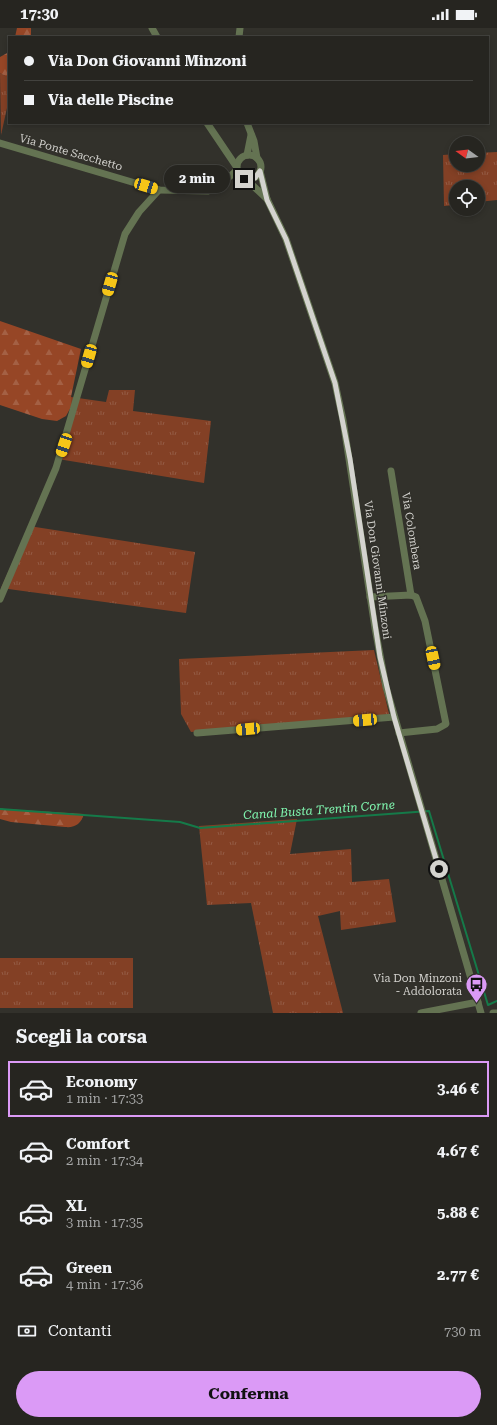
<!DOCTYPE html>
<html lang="it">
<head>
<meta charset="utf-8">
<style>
  body { margin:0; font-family:"Roboto Serif",serif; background:#2e2d29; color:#f1f3f6; height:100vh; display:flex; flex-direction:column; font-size:15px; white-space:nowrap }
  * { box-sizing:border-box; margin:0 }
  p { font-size:13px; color:#a4a5a5 }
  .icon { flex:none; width:22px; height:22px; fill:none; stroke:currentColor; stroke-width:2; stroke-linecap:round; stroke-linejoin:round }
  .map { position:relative; height:985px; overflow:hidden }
  .details { display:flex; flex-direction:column; background:#262520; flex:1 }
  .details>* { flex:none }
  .hud { position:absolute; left:8px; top:8px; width:481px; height:88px; border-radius:0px; box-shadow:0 2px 6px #0003,0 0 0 1px #42423e; display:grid; align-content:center; height:88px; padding:0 16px; background:#262520 }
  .needle { width:26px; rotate:285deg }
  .tools { position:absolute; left:449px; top:108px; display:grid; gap:8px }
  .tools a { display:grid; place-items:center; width:36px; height:36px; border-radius:50%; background:#262520; box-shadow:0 2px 6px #0003,0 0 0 1px #42423e; font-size:20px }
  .end { position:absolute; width:18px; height:18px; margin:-9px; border:5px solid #d4d3cf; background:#111; box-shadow:0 0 0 2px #111 }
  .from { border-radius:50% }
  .bubble { position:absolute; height:28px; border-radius:14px; background:#262520; box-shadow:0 2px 6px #0003,0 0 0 1px #42423e; font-size:13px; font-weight:700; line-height:28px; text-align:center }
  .car { position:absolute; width:12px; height:24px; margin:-12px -6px; border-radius:5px; box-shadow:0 0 3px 1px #0007; background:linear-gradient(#f5c518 24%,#345 0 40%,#f5c518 0 76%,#345 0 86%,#f5c518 0) }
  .hud b { display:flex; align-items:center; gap:14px; height:38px; font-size:15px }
  .hud b+b { border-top:1px solid #42423e }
  .hud i { width:10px; height:10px; background:#f1f3f6 }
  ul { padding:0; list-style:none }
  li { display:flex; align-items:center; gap:12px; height:56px; margin:0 8px 6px; padding:0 8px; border:2px solid transparent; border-radius:0px }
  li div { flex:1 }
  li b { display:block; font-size:15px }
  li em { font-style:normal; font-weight:700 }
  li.on { border-color:#db9af6 }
  li>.icon { width:36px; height:36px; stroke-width:1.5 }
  h2 { padding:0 16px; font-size:18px; line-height:48px }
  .pay { display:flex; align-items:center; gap:10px; height:44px; padding:0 16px; font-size:15px }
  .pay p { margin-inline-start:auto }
  .button { display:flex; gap:8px; margin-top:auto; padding:8px 16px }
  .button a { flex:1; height:46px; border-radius:24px; background:#db9af6; color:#111; font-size:16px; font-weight:700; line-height:46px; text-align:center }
  .status { display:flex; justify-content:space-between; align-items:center; height:28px; padding:0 20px; background:#262520; direction:ltr }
  .status svg { height:11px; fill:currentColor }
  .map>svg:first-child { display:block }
  .grass { fill:url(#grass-tufts) }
  .forest { fill:url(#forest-firs) }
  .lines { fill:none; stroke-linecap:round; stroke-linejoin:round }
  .stream { stroke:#157a49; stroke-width:2 }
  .minor { stroke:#647352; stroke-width:7 }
  .route { stroke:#d4d3cf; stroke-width:5 }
  .labels { text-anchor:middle; stroke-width:3; stroke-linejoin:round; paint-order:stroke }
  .street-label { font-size:11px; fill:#d4d3cf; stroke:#32312b }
  .poi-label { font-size:11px; fill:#d4d3cf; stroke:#32312b; text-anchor:end }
  .water-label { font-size:12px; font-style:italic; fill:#80f7b0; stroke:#32312b }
</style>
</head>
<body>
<div class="status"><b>17:30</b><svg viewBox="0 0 49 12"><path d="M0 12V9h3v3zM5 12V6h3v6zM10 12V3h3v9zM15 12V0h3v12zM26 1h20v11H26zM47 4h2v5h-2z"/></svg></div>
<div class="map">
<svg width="497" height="985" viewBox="0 0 497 985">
  <defs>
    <pattern id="grass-tufts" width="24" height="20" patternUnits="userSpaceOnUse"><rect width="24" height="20" fill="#834025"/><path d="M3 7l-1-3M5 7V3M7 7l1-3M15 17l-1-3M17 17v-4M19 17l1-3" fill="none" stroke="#945b44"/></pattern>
    <pattern id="forest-firs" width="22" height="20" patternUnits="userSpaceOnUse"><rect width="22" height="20" fill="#964626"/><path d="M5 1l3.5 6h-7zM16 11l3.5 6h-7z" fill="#a46044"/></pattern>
  </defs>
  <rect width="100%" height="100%" fill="#32312b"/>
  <g class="grass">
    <polygon points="0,45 9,50 9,71 1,107"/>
    <polygon points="497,124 497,172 478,174 478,159 456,159 456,177 444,178 443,127 456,126 456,137 478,137 478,125"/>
    <polygon points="109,362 135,362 133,383 211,393 204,455 58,431 71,379 71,369 106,374"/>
    <polygon points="29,498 195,524 186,585 1,560"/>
    <polygon points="374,622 389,686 351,693 191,704 181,686 179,631"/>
    <polygon points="297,791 290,826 351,821 352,854 389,851 396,894 341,902 340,883 318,888 343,985 273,985 251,875 207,877 199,798"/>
    <rect x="0" y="930" width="133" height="50"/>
  </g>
  <g class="forest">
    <polygon points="17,0 31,0 31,9 15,9"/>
    <polygon points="9,24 9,50 0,45 0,29"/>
    <polygon points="0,293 81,321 71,369 71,379 66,388 57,393 42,391 0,377"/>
    <path d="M 0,780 L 4,781 L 84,786 C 81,796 75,800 65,799 L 11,794 L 0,791 Z"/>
  </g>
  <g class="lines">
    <polyline class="stream" points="0,781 180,794 200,800 429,783 488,977 497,973"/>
    <g class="minor">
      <polyline points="152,0 157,9"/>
      <polyline points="239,9 240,0"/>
      <polyline points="207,95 236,138"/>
      <polyline points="247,95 254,113 257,130"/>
      <polyline points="0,115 159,162 208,163 218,159 237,142"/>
      <circle cx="249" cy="139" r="12"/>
      <polyline points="247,127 251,107"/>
      <polyline points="260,143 267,171 286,211 335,355 343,392 375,600 386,659 481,985"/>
      <polyline points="247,152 267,171"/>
      <polyline points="391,443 411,567"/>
      <polyline points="370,569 411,567 416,569 425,593 446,696 437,701 399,705"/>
      <polyline points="0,571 56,440 125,206 139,184 159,162"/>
      <polyline points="197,705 394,689"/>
      <polyline points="421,985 478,974"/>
      <polyline points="493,985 497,985"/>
    </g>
  </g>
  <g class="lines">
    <polyline class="route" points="244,151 255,150 260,143 267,172 286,211 335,355 350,431 380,629 394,689 439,841"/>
  </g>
  <defs>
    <symbol id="bus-pin" viewBox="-11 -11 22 30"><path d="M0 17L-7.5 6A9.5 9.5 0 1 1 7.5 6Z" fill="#db9af6" stroke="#32312b"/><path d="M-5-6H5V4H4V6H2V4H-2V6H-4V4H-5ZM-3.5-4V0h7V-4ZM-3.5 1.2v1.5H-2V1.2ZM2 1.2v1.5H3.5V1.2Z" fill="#111"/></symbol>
  </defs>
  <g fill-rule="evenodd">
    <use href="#bus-pin" x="464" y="944" width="25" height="34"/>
  </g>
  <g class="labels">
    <g class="street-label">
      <text transform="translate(71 124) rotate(16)" y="4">Via Ponte Sacchetto</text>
      <text transform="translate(412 503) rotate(81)" y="4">Via Colombera</text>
      <text transform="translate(378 542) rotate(82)" y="4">Via Don Giovanni Minzoni</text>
    </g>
    <g class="poi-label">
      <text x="462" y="954">Via Don Minzoni<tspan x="462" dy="13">- Addolorata</tspan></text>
    </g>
    <g class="water-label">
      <text transform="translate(319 782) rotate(-4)" y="4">Canal Busta Trentin Corne</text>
    </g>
  </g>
</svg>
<div class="tools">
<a><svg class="needle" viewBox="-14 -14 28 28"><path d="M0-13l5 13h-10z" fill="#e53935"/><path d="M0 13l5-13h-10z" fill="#a4a5a5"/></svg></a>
<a><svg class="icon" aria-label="locate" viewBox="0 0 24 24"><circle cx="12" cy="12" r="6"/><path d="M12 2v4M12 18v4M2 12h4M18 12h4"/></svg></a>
</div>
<i class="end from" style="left:439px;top:841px"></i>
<i class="end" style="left:244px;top:151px"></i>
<div class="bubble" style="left:164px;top:137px;width:66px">2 min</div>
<i class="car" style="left:146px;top:158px;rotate:107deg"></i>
<i class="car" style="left:110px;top:256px;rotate:196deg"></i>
<i class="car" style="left:89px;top:328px;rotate:196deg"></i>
<i class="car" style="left:64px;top:417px;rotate:199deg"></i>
<i class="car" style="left:433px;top:630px;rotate:168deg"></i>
<i class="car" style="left:365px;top:692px;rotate:265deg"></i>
<i class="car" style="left:248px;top:701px;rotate:265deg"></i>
<div class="hud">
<b><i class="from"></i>Via Don Giovanni Minzoni</b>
<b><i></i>Via delle Piscine</b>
</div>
</div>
<section class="details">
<h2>Scegli la corsa</h2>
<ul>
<li class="on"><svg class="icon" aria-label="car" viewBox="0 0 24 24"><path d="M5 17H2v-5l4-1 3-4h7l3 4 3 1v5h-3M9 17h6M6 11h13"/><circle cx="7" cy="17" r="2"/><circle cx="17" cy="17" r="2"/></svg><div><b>Economy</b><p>1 min · 17:33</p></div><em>3.46 €</em></li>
<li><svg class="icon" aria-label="car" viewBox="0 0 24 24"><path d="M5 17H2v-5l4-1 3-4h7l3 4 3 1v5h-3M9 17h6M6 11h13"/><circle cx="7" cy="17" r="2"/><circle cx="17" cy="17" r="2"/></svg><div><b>Comfort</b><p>2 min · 17:34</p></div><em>4.67 €</em></li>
<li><svg class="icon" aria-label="car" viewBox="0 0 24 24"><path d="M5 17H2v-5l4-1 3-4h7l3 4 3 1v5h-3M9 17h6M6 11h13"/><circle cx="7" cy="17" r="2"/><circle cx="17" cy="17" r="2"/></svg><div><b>XL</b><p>3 min · 17:35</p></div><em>5.88 €</em></li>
<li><svg class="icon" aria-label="car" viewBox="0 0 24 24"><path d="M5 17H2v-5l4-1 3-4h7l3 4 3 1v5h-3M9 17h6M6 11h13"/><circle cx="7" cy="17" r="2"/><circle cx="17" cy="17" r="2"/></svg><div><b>Green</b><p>4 min · 17:36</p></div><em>2.77 €</em></li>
</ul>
<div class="pay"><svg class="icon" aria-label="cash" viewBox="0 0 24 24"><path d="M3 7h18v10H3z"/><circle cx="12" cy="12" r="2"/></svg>Contanti<p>730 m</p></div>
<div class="button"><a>Conferma</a></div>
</section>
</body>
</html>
